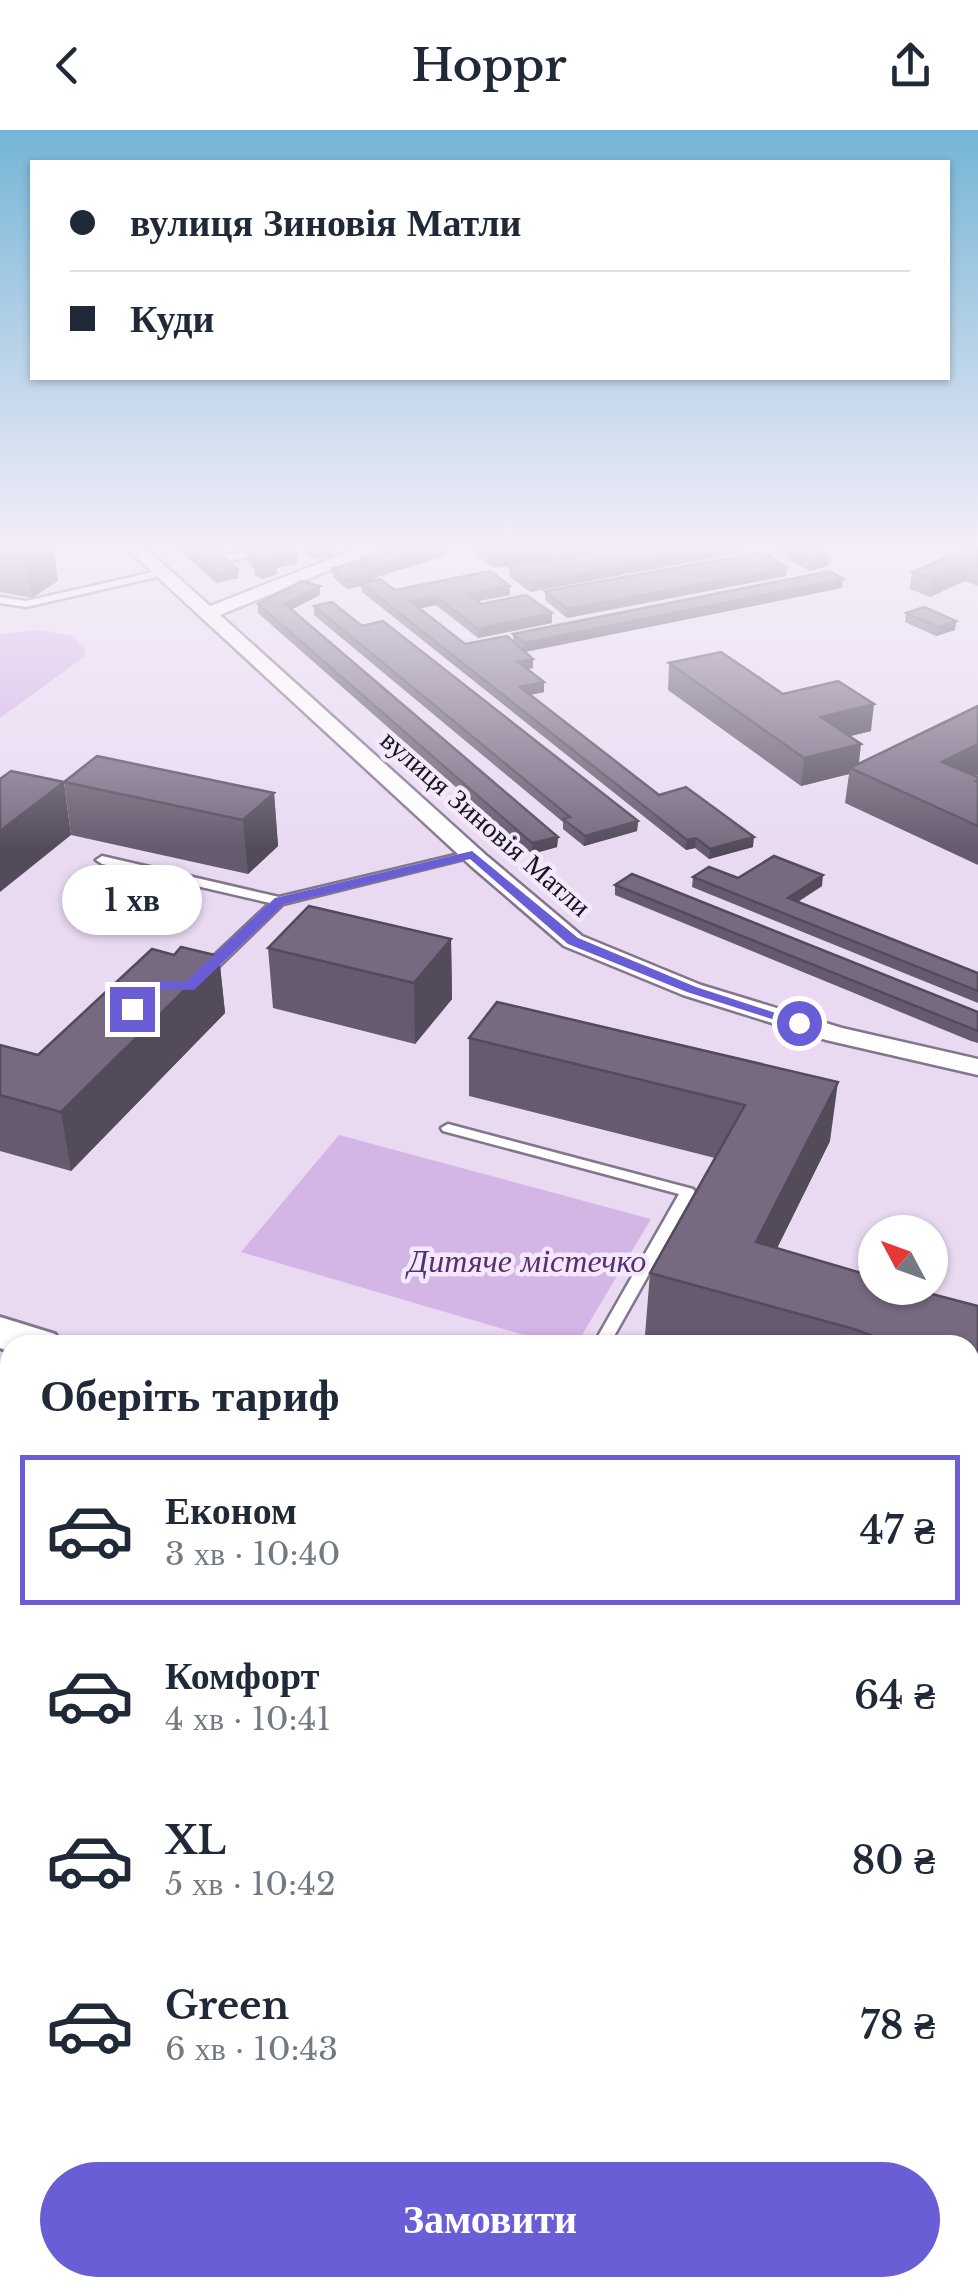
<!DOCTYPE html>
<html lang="uk">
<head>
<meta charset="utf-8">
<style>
  body { margin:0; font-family:"Libre Baskerville",serif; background:#f2f2f3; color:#1f2937; height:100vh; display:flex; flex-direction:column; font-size:38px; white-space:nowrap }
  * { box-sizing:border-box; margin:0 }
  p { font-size:32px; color:#747a83 }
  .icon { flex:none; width:55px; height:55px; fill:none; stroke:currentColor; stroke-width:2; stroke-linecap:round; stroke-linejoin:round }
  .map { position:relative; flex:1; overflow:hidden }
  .drawer { position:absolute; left:0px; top:1205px; width:980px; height:962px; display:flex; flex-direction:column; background:#fff; border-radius:30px 30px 0 0; box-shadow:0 2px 8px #0004 }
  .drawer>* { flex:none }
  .banner { position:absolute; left:30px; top:30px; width:920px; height:220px; border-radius:0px; box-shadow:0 2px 8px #0004; display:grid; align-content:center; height:220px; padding:0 40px; background:#fff }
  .needle { width:65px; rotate:311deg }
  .buttons { position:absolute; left:858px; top:1085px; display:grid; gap:20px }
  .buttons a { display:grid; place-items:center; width:90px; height:90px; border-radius:50%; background:#fff; box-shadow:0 2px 8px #0004; font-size:50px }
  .end { position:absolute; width:45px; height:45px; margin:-22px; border:12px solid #6a5ed7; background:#fff; box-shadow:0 0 0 5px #fff }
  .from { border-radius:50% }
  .bubble { position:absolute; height:70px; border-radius:35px; background:#fff; box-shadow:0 2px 8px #0004; font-size:32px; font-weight:600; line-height:70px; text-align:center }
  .banner b { display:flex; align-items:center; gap:35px; height:95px; font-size:38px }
  .banner b+b { border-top:2px solid #e0e1e3 }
  .banner i { width:25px; height:25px; background:#1f2937 }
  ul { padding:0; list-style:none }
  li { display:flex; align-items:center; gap:30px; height:150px; margin:0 20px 15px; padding:0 20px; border:5px solid transparent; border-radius:0px }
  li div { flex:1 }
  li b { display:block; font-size:38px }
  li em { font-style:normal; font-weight:600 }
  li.selected { border-color:#6a5ed7 }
  li>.icon { width:90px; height:90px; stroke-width:1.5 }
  h2 { padding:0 40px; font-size:45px; line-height:120px }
  .primary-button { display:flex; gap:20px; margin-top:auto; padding:20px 40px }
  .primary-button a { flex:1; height:115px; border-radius:60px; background:#6a5ed7; color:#fff; font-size:40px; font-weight:600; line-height:115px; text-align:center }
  header { display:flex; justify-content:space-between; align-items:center; height:130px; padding:0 40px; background:#fff; font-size:45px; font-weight:600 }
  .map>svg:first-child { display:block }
  .green { fill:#d3b5e6 }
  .water { fill:#69b7ba; stroke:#51868a; stroke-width:2.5 }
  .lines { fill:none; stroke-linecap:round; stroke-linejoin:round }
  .lane-casing { stroke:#83768c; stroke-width:5 }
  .street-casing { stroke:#83768c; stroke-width:5 }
  .secondary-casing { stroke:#83768c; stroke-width:6 }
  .path-far1 { stroke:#837989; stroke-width:8; stroke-dasharray:6 6; stroke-linecap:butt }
  .path { stroke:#837989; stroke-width:9; stroke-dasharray:8 8; stroke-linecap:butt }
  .lane { fill:#fff; fill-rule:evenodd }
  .street { fill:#fff; fill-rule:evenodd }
  .secondary { fill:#fff; fill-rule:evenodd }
  .wall { fill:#665b6e }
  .shaded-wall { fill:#534a5a }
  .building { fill:#776a80; stroke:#534a5a; stroke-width:2.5 }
  .route { fill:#6a5ed7 }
  .labels { text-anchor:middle; stroke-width:9; stroke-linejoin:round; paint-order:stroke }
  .far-street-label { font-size:28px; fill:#18131b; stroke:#f4e8fc }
  .park-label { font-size:32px; font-style:italic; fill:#562f6c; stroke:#f4e8fc }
</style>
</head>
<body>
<header><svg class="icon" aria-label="back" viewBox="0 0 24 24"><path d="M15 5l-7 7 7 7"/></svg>Hoppr<svg class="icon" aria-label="share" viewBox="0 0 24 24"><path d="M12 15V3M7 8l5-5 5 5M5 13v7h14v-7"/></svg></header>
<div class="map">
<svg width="978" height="2166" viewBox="0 0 978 2166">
  <rect width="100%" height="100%" fill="#e9daf2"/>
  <g class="green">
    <polygon points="40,500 72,506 86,519 84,527 0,588 0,504"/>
    <polygon points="339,1005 651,1089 576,1215 558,1215 241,1122"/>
  </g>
  <g class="water">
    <polygon points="0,1533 10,1541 10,2106 0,2102"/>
    <polygon points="970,1855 978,1863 978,2166 178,2166 155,2158 970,2158"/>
  </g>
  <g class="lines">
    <defs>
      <g id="lane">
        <polygon points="206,416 215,416 226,425 231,425 276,416 287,418 231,431 220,429"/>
        <polygon points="162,440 166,443 165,445 26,477 0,473 0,467 26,471"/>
        <polygon points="472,721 478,724 476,726 283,774 211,844 201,844 201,838 270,773 102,734 96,730 102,726 279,767"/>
        <polygon points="448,994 693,1059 695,1062 609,1215 593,1215 679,1064 443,1001 441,998"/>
        <polygon points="970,1324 978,1326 978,1336 970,1336"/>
      </g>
      <polygon id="street" points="124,416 143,416 210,476 364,416 388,416 220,485 487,726 582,806 701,855 842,898 978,929 978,945 826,910 683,865 564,816 471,736"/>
      <g id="secondary">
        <polygon points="0,1187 55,1204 62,1215 10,1215 10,1222 0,1218"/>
        <polygon points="970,1497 978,1499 978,1543 970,1541"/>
      </g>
    </defs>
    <use href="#lane" class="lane-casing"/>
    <use href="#street" class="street-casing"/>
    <use href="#secondary" class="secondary-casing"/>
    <polyline class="path-far1" points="0,1287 10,1293"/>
    <polyline class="path" points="970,1636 978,1639"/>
    <use href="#lane" class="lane"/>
    <use href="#street" class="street"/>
    <use href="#secondary" class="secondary"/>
  </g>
  <g class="wall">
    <polygon points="0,416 53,416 58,451 32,468 0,462"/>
    <polygon points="175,416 211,416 238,440 238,448 216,453"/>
    <polygon points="296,416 331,416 332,426 313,429"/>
    <polygon points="472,416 615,416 494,438 472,421"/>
    <polygon points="625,416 745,416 744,422 530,462 509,446 509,437"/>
    <polygon points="764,416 807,416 829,427 828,436 810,441"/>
    <polygon points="978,420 978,456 965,451 930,467 910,459 912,442"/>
    <polygon points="247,423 297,434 277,438 277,444 262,449 254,445 254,436 248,432"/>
    <polygon points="446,425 374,448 374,450 395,460 510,465 478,471 481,474 552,493 478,508 436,475 419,479 465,514 513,511 513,504 842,458 525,522 533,538 527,539 544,562 530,565 659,665 753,717 709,729 695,718 686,720 362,462 361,456 347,459 333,447 332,438 358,433 358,431"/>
    <polygon points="786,446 567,488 545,470 545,461"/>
    <polygon points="320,465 292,479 558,707 557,717 532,724 258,483 258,474"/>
    <polygon points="314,476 362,496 638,691 637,701 584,716 563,699 563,692 314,485"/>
    <polygon points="906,483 956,491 955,500 936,506 905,492"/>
    <polygon points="669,533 783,564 871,601 850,606 859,634 978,576 978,645 976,646 978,647 978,735 845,673 849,644 801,656 668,560"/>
    <polygon points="64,652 274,663 278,716 248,744 71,705"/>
    <polygon points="693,747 822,756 798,772 978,843 978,873 692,757"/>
    <polygon points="615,755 978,882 978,913 971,911 615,765"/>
    <polygon points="451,809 452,869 415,914 273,878 268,818"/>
    <polygon points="174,825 219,826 225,883 71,1041 0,1021 0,915 38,925"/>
    <polygon points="497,872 830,1011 777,1118 940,1167 978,1176 978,1300 970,1298 970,1215 682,1215 645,1205 650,1143 715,1028 469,966 469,908"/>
  </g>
  <g class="shaded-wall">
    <polygon points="35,416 53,416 58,451 32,468 25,422"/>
    <polygon points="231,416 265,416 231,422"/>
    <polygon points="567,416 615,416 494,438 494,429"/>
    <polygon points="730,416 745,416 744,422 530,462 530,453"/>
    <polygon points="332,417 332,426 313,429 313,421"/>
    <polygon points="446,417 446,425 374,448 374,439"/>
    <polygon points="297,425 297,434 277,438 277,444 262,449 261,440 267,431"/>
    <polygon points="829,427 828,436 810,441 811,432"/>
    <polygon points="968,434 965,451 930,467 933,449"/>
    <polygon points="787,438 786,446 567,488 567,479"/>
    <polygon points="238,440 238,448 216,453 215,444"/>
    <polygon points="374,445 374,454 361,453 361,456 347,459 346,450"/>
    <polygon points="843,449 842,458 524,522 524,513"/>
    <polygon points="320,456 320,465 285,483 285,474"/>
    <polygon points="510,456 510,465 468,473 468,464"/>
    <polygon points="436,466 436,475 410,480 410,471"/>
    <polygon points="552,483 552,493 478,508 478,499"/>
    <polygon points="956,491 955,500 936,506 938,497"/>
    <polygon points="533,529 533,538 518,541 518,532"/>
    <polygon points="544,552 544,562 520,567 520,557"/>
    <polygon points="874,574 871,601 818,614 821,587"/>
    <polygon points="861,614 858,642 850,638 849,644 801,656 804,628"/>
    <polygon points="978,614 978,645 936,667 942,632"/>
    <polygon points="64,652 71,705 0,762 0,701"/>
    <polygon points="274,663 278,716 248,744 243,690"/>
    <polygon points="638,691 637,701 584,716 585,706"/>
    <polygon points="558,707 557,717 532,724 532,713"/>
    <polygon points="754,707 753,717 709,729 710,719"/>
    <polygon points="696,708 695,718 686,720 687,710"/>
    <polygon points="823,745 822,756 787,778 788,768"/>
    <polygon points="451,809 452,869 415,914 414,853"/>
    <polygon points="219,826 225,883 71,1041 61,982"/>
    <polygon points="838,952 830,1011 750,1173 756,1112"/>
  </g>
  <g class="building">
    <polygon points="0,416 35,416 25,422 0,417"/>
    <polygon points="184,416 211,416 238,440 215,444"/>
    <polygon points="279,416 283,416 297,425 267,431 276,435 261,440 254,437 262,434 247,423"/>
    <polygon points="307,416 331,416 332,417 313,421"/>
    <polygon points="410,416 446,417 374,439 358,431"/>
    <polygon points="477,416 567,416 494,429"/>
    <polygon points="625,416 730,416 530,453 509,437"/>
    <polygon points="779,416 807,416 829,427 811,432"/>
    <polygon points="971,417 978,420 978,437 968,434 933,449 912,442"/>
    <polygon points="763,422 787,438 567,479 545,461"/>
    <polygon points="360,433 374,445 346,450 332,438"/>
    <polygon points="490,441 510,456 468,464 481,474 526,465 552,483 478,499 436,466 410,471 465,514 507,506 533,529 518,532 544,552 520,557 659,665 686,657 754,707 710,719 696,708 687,710 361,453 380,449 395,460"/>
    <polygon points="830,441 843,449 524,513 513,504"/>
    <polygon points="302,451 320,456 285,474 558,707 532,713 258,474"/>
    <polygon points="332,472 362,496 383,491 638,691 585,706 563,689 570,687 314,476"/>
    <polygon points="924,477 956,491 938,497 906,483"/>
    <polygon points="721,522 783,564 838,551 874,574 821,587 861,614 804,628 669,533"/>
    <polygon points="978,576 978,614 942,632 978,647 978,650 976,651 978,652 978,696 850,638"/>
    <polygon points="97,626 274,663 243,690 64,652"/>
    <polygon points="11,641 64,652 0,701 0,649"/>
    <polygon points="774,726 823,745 788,768 978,843 978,861 693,747 709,737 738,748"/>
    <polygon points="632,744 978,882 978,901 615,755"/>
    <polygon points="309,776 451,809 414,853 268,818"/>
    <polygon points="181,817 219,826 61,982 0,965 0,915 38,925 152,819 174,825"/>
    <polygon points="497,872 838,952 756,1112 875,1147 875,1158 909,1158 978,1176 978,1234 970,1233 970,1215 897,1215 854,1199 650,1143 745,975 469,908"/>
  </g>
  <linearGradient id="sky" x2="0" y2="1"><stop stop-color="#75b5d6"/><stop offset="0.58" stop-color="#f5eef9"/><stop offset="1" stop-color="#f5eef9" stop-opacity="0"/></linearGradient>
  <rect width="978" height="719" fill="url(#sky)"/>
  <polygon class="route" points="472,721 578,808 696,857 806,893 794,896 687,862 568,814 470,729 284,774 194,860 164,859 138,882 125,879 156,851 185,852 275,768"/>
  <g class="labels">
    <g class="far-street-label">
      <text transform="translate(486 693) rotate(41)" y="10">вулиця Зиновія Матли</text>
    </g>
    <g class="park-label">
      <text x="527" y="1142">Дитяче містечко</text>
    </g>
  </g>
</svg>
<div class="buttons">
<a><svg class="needle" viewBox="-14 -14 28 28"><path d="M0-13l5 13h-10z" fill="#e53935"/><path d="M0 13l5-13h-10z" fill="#747a83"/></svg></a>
</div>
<i class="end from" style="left:799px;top:893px"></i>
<i class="end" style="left:132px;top:879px"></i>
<div class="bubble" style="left:62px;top:735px;width:140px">1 хв</div>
<div class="banner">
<b><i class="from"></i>вулиця Зиновія Матли</b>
<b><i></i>Куди</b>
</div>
<section class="drawer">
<h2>Оберіть тариф</h2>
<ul>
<li class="selected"><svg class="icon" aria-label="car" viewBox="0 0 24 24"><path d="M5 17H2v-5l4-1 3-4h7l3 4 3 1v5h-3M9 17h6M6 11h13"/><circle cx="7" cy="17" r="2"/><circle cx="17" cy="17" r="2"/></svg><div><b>Економ</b><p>3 хв · 10:40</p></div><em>47 ₴</em></li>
<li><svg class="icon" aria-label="car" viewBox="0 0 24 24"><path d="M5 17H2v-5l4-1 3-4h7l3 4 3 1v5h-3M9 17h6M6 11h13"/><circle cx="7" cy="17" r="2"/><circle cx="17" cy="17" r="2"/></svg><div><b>Комфорт</b><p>4 хв · 10:41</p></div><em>64 ₴</em></li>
<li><svg class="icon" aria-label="car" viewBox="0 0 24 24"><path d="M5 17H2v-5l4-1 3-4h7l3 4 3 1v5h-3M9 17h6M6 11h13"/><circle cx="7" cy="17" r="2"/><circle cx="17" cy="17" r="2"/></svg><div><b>XL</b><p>5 хв · 10:42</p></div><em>80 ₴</em></li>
<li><svg class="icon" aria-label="car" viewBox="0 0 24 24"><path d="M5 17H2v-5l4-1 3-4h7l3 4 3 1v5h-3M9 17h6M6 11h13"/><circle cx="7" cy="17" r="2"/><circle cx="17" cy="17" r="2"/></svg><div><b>Green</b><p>6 хв · 10:43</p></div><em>78 ₴</em></li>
</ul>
<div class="primary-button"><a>Замовити</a></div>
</section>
</div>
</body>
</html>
